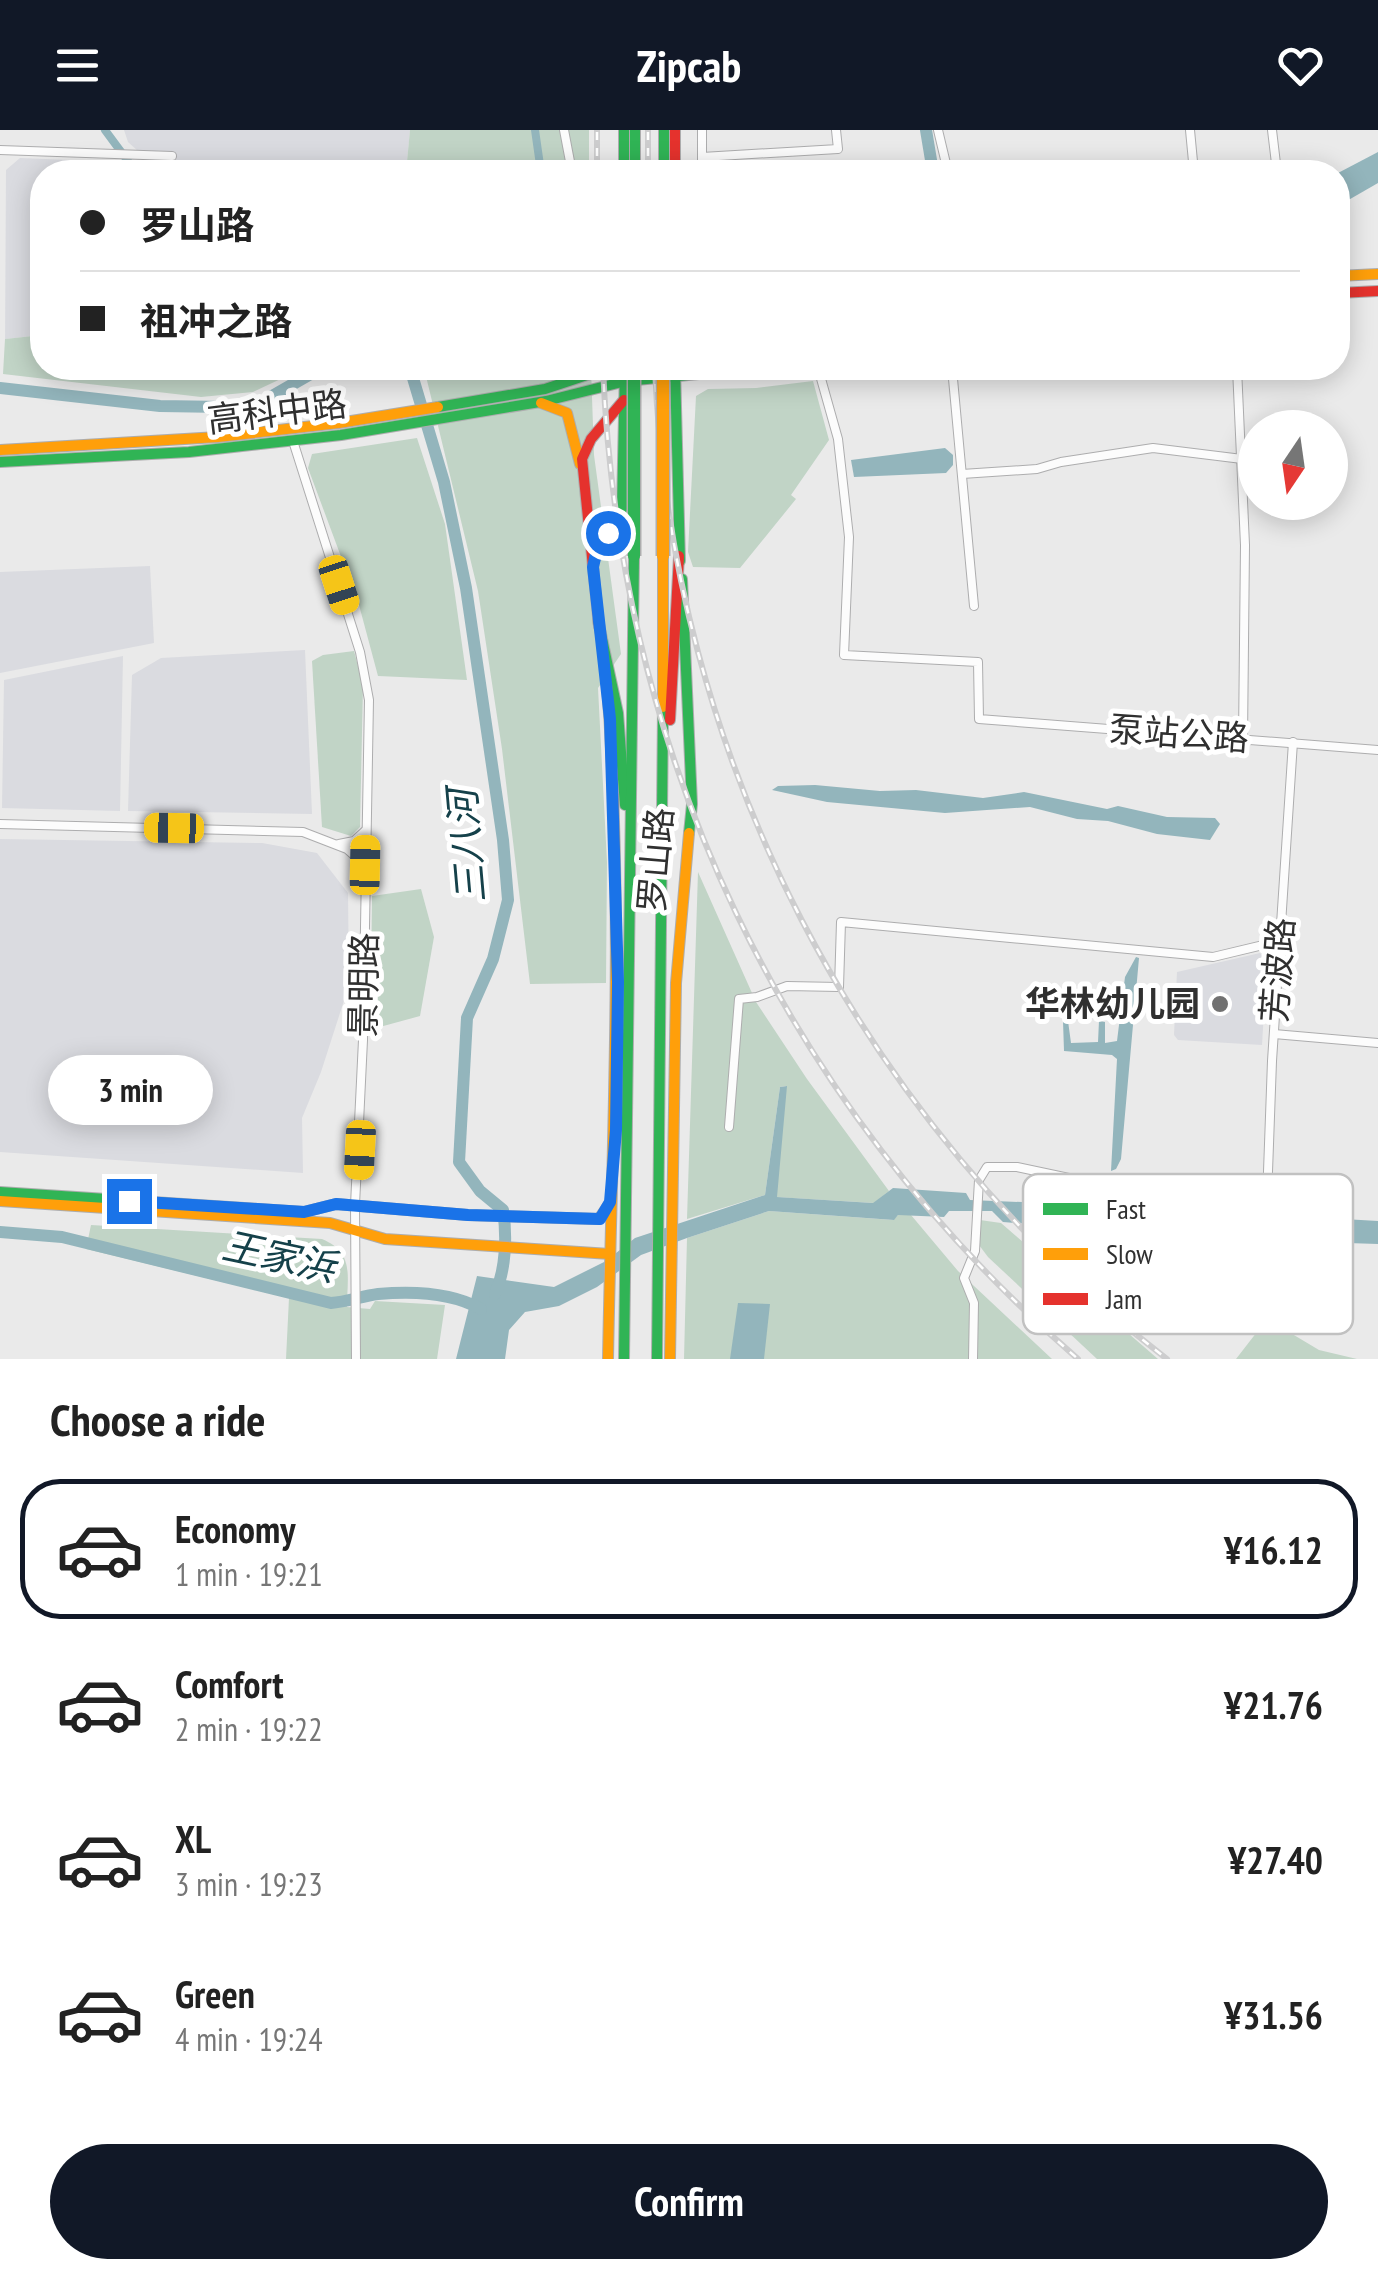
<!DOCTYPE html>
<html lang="en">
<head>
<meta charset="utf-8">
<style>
  body { margin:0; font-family:"PT Sans Narrow","Noto Sans SC",sans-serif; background:#f2f2f2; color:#222; height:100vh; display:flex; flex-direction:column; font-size:38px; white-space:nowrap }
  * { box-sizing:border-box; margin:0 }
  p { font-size:32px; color:#767676 }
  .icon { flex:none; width:55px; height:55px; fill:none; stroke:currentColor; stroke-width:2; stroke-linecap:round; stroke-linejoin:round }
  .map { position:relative; height:1229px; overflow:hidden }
  .drawer { display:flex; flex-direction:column; background:#fff; flex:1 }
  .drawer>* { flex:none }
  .guide { position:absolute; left:30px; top:30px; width:1320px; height:220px; border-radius:40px; box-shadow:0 5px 25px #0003; display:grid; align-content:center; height:220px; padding:0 50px; background:#fff }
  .needle { width:65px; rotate:193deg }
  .tools { position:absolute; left:1238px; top:280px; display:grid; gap:20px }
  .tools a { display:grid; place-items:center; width:110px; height:110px; border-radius:50%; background:#fff; box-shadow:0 5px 25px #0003; font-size:50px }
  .end { position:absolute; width:45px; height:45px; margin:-22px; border:12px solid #1a73e8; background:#fff; box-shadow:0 0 0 5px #fff }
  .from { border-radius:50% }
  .bubble { position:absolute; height:70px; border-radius:35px; background:#fff; box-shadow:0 5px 25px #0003; font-size:32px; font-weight:700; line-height:70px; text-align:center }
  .car { position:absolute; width:30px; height:60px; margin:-30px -15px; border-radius:12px; box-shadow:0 0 8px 2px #0007; background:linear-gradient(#f5c518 24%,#345 0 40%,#f5c518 0 76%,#345 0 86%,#f5c518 0) }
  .guide b { display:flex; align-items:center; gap:35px; height:95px; font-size:38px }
  .guide b+b { border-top:2px solid #e0e0e0 }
  .guide i { width:25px; height:25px; background:#222 }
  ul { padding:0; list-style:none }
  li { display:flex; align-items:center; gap:30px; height:140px; margin:0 20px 15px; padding:0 30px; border:5px solid transparent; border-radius:40px }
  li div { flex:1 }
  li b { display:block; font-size:38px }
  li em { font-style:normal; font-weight:700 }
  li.active { border-color:#111827 }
  li>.icon { width:90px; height:90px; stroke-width:1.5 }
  h2 { padding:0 50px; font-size:45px; line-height:120px }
  .primary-button { display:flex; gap:20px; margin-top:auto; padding:20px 50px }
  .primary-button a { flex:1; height:115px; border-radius:60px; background:#111827; color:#fff; font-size:40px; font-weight:700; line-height:115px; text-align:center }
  header { display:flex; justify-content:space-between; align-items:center; height:130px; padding:0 50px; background:#111827; color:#fff; font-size:45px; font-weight:700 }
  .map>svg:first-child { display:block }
  .built { fill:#dadbe0 }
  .green { fill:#c1d4c6 }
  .water { fill:#93b5bc }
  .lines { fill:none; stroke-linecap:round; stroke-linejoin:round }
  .canal { stroke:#93b5bc; stroke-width:8 }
  .river { stroke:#93b5bc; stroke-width:12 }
  .street-casing { stroke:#adadae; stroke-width:10 }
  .fast-casing { stroke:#adadae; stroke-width:12 }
  .slow-casing { stroke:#adadae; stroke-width:12 }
  .jam-casing { stroke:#adadae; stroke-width:12 }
  .street { stroke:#fcfcfc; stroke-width:8 }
  .fast { stroke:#30b455; stroke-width:10 }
  .slow { stroke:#ff9f0a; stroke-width:10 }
  .jam { stroke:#e5322d; stroke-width:10 }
  .rail-casing { stroke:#cdcdce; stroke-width:6 }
  .rail { stroke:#fff; stroke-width:2.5; stroke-dasharray:8; stroke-linecap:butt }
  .fast-bridge-casing { stroke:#adadae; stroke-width:15; stroke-linecap:butt }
  .slow-bridge-casing { stroke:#adadae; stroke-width:15; stroke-linecap:butt }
  .fast-bridge { stroke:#30b455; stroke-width:12 }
  .slow-bridge { stroke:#ff9f0a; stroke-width:12 }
  .route { stroke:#1a73e8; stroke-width:12 }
  .poi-dot { fill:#717171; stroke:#fff; stroke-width:4 }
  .labels { text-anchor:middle; stroke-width:10; stroke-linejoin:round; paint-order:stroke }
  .street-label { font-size:35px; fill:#303030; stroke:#fff }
  .poi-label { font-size:35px; font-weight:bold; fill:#303030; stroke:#fff; text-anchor:end }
  .water-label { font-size:38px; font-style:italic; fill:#15414a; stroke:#fff }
  .key { fill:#fff; stroke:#c1c1c1; stroke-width:2.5 }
  .key-label { font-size:28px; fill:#303030 }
</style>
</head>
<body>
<header><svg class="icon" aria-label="menu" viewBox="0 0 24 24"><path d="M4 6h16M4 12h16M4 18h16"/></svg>Zipcab<svg class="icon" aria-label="heart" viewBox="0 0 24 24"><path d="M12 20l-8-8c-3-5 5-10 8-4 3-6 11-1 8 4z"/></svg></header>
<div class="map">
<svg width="1378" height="1229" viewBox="0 0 1378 1229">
  <rect width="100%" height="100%" fill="#eaeaea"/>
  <g class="built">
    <polygon points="124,0 410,0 406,42 161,42 128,12"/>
    <polygon points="20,28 96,31 105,42 42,42 42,205 5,209 6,40"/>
    <polygon points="150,436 154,513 0,543 0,442"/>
    <polygon points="305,520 312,684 128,681 132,545 161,528"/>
    <polygon points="123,526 120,681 2,678 4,550"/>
    <polygon points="0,709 262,713 317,723 348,763 349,855 321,942 302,988 303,1043 0,1022"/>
    <polygon points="1260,823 1267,830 1262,915 1178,910 1174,905 1177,842"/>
  </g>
  <g class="green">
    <polygon points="410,0 589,0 589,42 406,42"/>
    <polygon points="42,205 42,238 304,238 253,262 201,267 3,244 5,209"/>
    <polygon points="424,238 591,238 594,325 621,524 598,558 607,732 606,853 530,854 502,619 478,461"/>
    <polygon points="813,251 829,310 791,365 796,369 740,438 693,437 688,422 696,266 708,259 756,258"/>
    <polygon points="417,308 445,394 467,550 378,546 359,475 308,338 312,324"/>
    <polygon points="354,521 363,555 360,697 351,706 322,697 312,531 323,525"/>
    <polygon points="698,742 756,872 807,949 889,1061 874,1073 776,1067 786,956 780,957 765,1065 687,1089"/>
    <polygon points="421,759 434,807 420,886 376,898 371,851 372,766"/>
    <polygon points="769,1081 893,1090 898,1085 911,1085 958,1141 1052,1229 684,1229 687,1108"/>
    <polygon points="980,1090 1001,1093 1158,1229 1097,1229 988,1127 979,1115"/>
    <path d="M 91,1095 L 322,1109 C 355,1123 347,1146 347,1177 L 370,1179 L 375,1171 L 445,1175 L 437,1229 L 286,1229 L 289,1168 L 86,1119 Z"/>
    <polygon points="1267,1189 1319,1220 1357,1229 1236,1229"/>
  </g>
  <g class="water">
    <polygon points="1378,22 1378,53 1338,76 1338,43"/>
    <polygon points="945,318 953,325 953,335 946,343 854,347 851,330"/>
    <polygon points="815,655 880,661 916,660 983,668 1024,662 1107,679 1118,676 1167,687 1215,688 1220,694 1210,710 1157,704 1108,691 1077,689 1030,677 945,683 827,672 772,660 778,656"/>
    <polygon points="1136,827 1139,828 1121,1029 1116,1039 1111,1041 1117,929 1112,925 1064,921 1063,891 1068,891 1071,913 1098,912 1099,891 1105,892 1105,913 1117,911 1125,847"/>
    <polygon points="787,956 777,1067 873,1073 893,1058 966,1063 970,1070 1098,1075 1111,1064 1111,1074 1118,1076 1378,1091 1378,1114 1223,1109 1003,1092 992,1081 949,1081 944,1087 898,1085 894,1090 769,1081 687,1108 641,1125 597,1157 559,1176 525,1182 509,1200 505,1229 456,1229 477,1146 554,1157 606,1131 635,1108 765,1065 780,957"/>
    <polygon points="738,1173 770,1174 764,1229 730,1229"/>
  </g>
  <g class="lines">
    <g class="canal">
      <polyline points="105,0 136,42"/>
      <polyline points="535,0 541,42"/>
    </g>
    <g class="river">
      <polyline points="926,0 933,42"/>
      <path d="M 410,238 L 444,352 L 466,458 L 503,710 L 508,770 L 493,829 L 467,888 L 459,1032 L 480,1061 L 503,1080 C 507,1106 506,1139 495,1164"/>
      <polyline points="0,258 160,276 224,277 260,273 321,238"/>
      <path d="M 0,1102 L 62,1107 L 331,1173 C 347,1172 362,1166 378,1164 C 412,1161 451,1162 481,1179"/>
    </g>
    <defs>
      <g id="street">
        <polyline points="564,0 572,42"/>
        <polyline points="702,0 702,42"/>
        <polyline points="938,0 948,42"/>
        <polyline points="1190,0 1194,42"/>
        <polyline points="1272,0 1277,42"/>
        <polyline points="0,20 172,26"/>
        <polyline points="702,27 838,19 836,0"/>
        <polyline points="818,238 838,309 849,407 844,525 978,532 979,589 1378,620"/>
        <polyline points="952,238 974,476"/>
        <polyline points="1237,238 1245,415 1243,609"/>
        <polyline points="293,311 360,522 369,570 363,910 355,1075 356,1229"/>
        <polyline points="962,344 1037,339 1061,332 1153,318 1242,329"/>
        <polyline points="0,694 303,702 347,719 365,735"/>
        <polyline points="339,714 354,711 365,701"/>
        <polyline points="1274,904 1378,913"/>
        <polyline points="729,997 739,869 757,867 787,856 839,857 841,792 1213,827 1280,811"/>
        <polyline points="973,1229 974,1173 964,1148 975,1121 979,1050 987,1037 1017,1037 1083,1051 1267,1069 1272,931 1293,612"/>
      </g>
      <g id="fast">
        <polyline points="624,0 624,42"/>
        <polyline points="635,0 635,42"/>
        <polyline points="664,0 664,42"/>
        <polyline points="675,238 680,431"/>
        <polyline points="438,277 545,259 608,238"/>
        <polyline points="0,332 189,322 341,305 546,271 626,251 761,238"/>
        <polyline points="595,428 622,379 625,238"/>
        <polyline points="682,449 692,674 689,703"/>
        <polyline points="598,490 618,583 625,675"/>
        <polyline points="0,1062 304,1082 336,1074 468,1085 599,1089 610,1073"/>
        <polyline points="624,1229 634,426"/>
        <polyline points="657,1229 663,577"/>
      </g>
      <g id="slow">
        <polyline points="1338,146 1378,144"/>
        <polyline points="541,273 567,283 580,334"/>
        <polyline points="0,320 218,307 339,293 438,277"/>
        <polyline points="663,426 663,577"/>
        <path d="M 607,554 C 624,779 612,1004 608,1229"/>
        <polyline points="0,1071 330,1093 385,1109 610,1124"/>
        <polyline points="670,1229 676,853 689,703"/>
      </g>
      <g id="jam">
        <polyline points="675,0 675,42"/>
        <polyline points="1338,163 1378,161"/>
        <polyline points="599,496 582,329 591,309 624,270"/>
        <polyline points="670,590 679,426"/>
      </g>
    </defs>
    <use href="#street" class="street-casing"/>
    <use href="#fast" class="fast-casing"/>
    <use href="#slow" class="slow-casing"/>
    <use href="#jam" class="jam-casing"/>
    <use href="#street" class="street"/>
    <use href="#fast" class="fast"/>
    <use href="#slow" class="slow"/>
    <use href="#jam" class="jam"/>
    <defs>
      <g id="rail">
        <polyline points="597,42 597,0"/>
        <polyline points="648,42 648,0"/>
        <path d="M 603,238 C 619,626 784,974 1078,1229"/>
        <path d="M 655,238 C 670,625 860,992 1167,1229"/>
      </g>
    </defs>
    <use href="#rail" class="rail-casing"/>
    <use href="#rail" class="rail"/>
    <defs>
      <polyline id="fast-bridge" points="634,238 634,426"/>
      <polyline id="slow-bridge" points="663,238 663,426"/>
    </defs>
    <use href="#fast-bridge" class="fast-bridge-casing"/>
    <use href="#slow-bridge" class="slow-bridge-casing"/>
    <use href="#fast-bridge" class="fast-bridge"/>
    <use href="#slow-bridge" class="slow-bridge"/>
  </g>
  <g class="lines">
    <polyline class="route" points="129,1071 304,1082 336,1074 468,1085 600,1089 610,1072 616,1000 618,852 610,589 593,437 596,424 608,403"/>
  </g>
  <circle class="poi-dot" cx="1220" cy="874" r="10"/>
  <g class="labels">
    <g class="street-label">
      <text transform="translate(277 282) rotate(-7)" y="12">高科中路</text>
      <text transform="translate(1179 604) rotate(4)" y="12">泵站公路</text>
      <text transform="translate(656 730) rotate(-85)" y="12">罗山路</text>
      <text transform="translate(1278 840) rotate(-86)" y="12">芳波路</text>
      <text transform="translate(364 855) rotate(-89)" y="12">景明路</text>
    </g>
    <g class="poi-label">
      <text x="1200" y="886">华林幼儿园</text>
    </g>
    <g class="water-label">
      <text transform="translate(467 716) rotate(-95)" y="13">三八河</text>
      <text transform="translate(279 1127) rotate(12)" y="13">王家浜</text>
    </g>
  </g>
  <rect x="1023" y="1044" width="330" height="160" rx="15" class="key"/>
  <rect x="1043" y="1073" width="45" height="12" fill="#30b455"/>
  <rect x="1043" y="1118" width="45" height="12" fill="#ff9f0a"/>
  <rect x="1043" y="1163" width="45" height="12" fill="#e5322d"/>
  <g class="key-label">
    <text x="1106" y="1089">Fast</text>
    <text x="1106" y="1134">Slow</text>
    <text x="1106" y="1179">Jam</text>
  </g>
</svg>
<div class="tools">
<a><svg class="needle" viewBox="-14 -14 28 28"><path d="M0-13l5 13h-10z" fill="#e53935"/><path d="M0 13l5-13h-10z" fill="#767676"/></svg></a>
</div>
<i class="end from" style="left:608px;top:403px"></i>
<i class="end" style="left:129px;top:1071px"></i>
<div class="bubble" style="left:48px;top:925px;width:165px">3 min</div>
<i class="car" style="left:339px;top:455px;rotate:162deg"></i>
<i class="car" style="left:174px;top:698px;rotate:271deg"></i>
<i class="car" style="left:365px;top:735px;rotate:1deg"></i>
<i class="car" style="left:360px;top:1020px;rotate:183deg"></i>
<div class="guide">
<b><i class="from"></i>罗山路</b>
<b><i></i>祖冲之路</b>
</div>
</div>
<section class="drawer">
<h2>Choose a ride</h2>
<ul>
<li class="active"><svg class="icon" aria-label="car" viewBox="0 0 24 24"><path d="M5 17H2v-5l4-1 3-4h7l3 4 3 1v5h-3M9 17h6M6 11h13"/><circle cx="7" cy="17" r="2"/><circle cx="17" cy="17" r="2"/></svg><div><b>Economy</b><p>1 min · 19:21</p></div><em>¥16.12</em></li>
<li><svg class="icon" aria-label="car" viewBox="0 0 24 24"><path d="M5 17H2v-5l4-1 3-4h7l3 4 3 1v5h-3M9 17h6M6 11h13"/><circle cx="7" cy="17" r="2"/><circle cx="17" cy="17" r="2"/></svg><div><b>Comfort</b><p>2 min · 19:22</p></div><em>¥21.76</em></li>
<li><svg class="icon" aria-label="car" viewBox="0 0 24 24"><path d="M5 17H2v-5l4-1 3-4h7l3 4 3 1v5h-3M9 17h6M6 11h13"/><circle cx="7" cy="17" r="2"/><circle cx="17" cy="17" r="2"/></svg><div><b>XL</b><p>3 min · 19:23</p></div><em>¥27.40</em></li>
<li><svg class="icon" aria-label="car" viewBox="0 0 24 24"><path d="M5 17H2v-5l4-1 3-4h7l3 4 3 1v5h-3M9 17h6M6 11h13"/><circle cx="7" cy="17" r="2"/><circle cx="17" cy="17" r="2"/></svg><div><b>Green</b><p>4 min · 19:24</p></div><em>¥31.56</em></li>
</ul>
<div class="primary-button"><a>Confirm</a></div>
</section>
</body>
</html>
